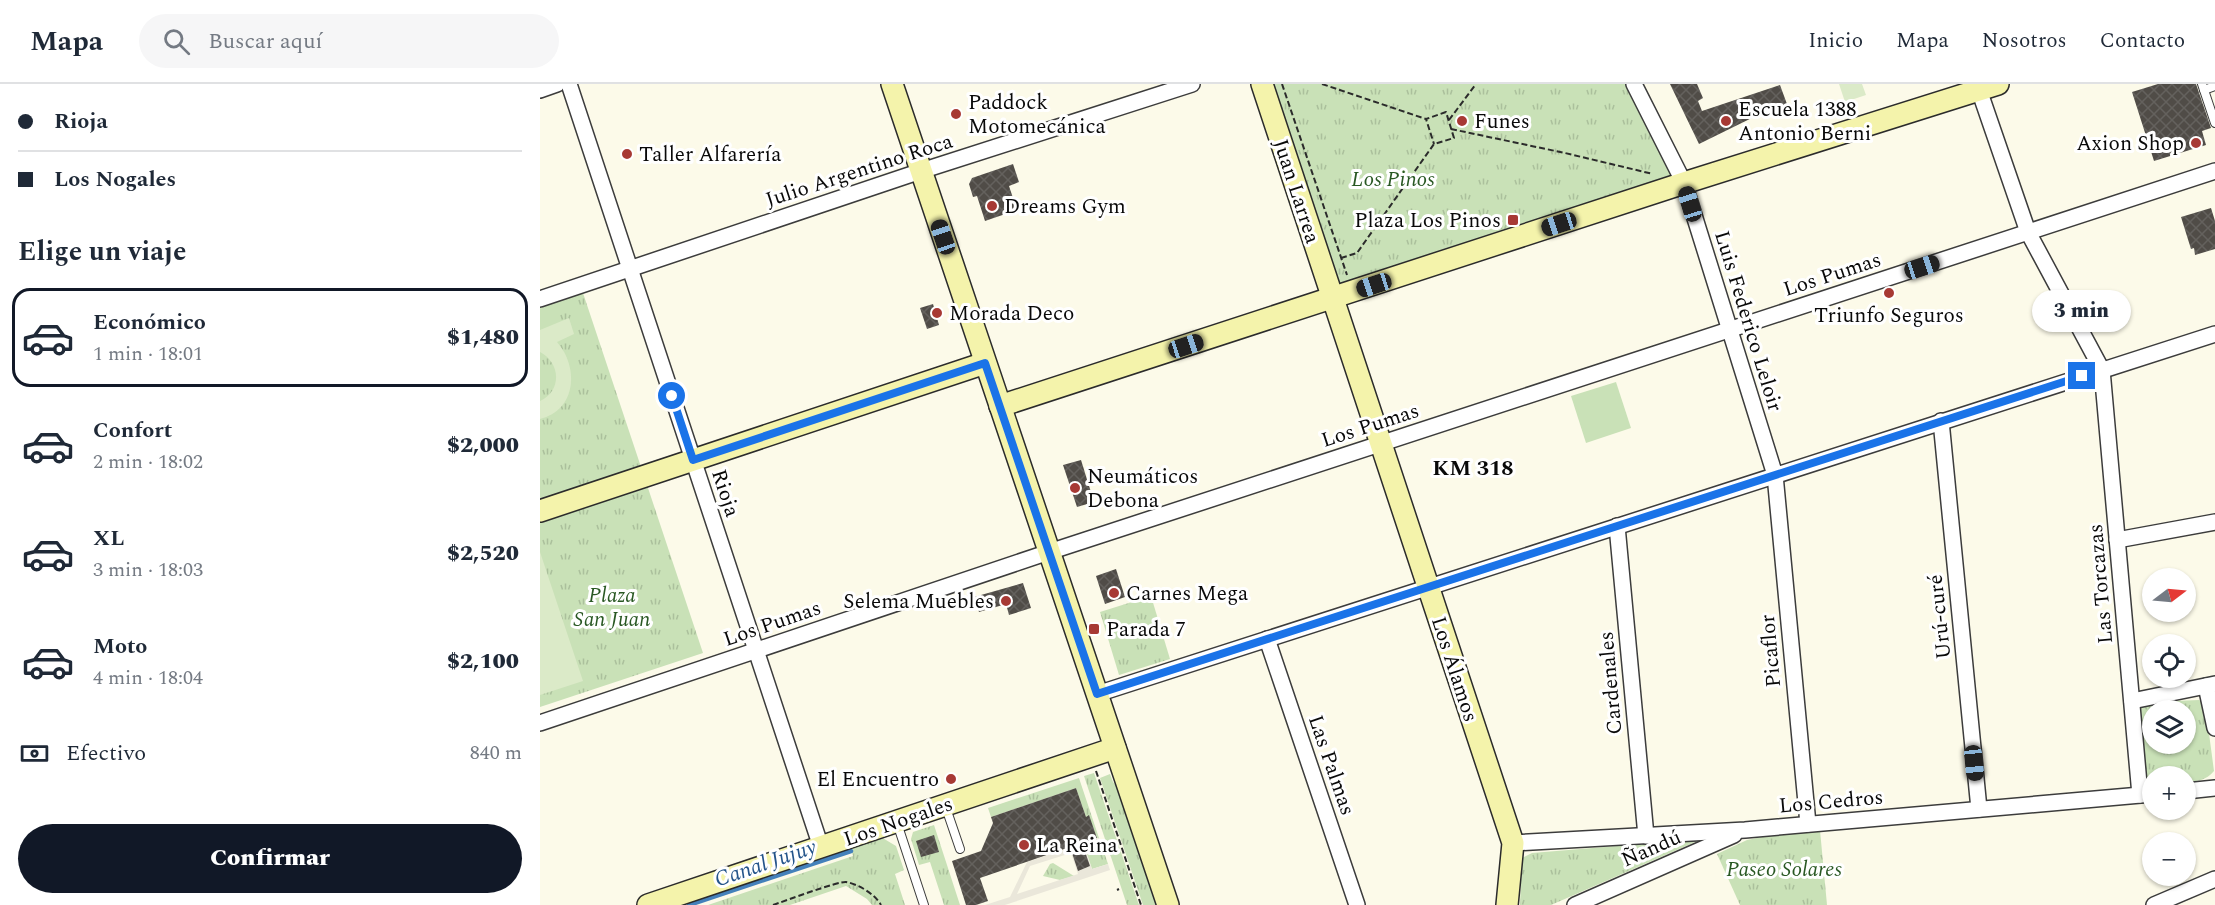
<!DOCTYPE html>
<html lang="es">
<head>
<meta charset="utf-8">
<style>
  body { margin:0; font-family:Spectral,serif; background:#f6f6f7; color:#1f2937; height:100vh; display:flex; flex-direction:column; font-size:22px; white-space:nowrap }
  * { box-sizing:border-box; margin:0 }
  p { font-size:20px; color:#747a83 }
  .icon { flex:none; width:33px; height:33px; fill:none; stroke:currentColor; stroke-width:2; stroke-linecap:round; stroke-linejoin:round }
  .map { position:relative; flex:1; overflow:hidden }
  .side { display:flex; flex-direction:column; background:#fff; width:540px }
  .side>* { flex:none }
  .guide { display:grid; align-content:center; height:132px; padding:0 18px; background:#fff }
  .needle { width:39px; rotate:74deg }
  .buttons { position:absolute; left:1602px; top:484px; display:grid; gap:12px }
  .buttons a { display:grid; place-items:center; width:54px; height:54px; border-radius:50%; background:#fff; box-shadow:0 2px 4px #0004; font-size:30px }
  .end { position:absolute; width:27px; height:27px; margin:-14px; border:8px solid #1a73e8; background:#fff; box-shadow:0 0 0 3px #fff }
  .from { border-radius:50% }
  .bubble { position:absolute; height:42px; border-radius:21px; background:#fff; box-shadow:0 2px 4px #0004; font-size:20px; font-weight:800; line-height:42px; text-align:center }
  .car { position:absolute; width:18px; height:36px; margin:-18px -9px; border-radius:8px; box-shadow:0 0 4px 2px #0007; background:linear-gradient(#222 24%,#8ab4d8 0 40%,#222 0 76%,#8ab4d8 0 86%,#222 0) }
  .guide b { display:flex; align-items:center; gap:21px; height:57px; font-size:22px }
  .guide b+b { border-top:2px solid #e0e1e3 }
  .guide i { width:15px; height:15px; background:#1f2937 }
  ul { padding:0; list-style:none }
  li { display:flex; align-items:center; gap:18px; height:99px; margin:0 12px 9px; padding:0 6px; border:3px solid transparent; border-radius:18px }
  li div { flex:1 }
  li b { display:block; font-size:22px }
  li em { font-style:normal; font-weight:800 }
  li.selected { border-color:#111827 }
  li>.icon { width:54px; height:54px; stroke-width:1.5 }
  h2 { padding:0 18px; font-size:27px; line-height:72px }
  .pay { display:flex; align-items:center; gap:15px; height:66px; padding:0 18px; font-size:22px }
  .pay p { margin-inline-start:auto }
  .primary-button { display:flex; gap:12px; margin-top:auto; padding:12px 18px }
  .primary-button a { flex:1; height:69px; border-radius:36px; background:#111827; color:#fff; font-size:24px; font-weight:800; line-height:69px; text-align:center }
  header { display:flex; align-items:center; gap:36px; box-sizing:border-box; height:84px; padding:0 30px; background:#fff; border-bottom:2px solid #e0e1e3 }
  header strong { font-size:28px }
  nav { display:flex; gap:33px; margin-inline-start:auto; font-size:21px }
  .search { width:420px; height:54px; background:#f6f6f7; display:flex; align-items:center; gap:15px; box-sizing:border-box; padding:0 21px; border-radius:33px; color:#747a83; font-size:22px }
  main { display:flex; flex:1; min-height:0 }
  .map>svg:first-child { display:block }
  .grass { fill:url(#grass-tufts); fill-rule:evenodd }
  .garden { fill:#c9e1b7 }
  .pitch { fill:#dbeac8 }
  .plaza { fill:#eae7da; fill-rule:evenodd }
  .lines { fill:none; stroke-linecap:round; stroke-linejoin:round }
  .stream { stroke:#4481bb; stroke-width:4.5 }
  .building { fill:url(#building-cross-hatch) }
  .lane-casing { stroke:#3c3c3c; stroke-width:10 }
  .street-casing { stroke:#3c3c3c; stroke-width:18 }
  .secondary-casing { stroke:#2b2b2b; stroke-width:24 }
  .path { stroke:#2b2b2b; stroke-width:2; stroke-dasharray:6 3; stroke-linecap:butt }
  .lane { stroke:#fff; stroke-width:8 }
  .street { stroke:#fff; stroke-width:15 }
  .secondary { stroke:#f4f3ab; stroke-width:21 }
  .route { stroke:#1a73e8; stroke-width:8 }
  .poi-dot { fill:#a73934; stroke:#fff; stroke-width:2 }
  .labels { text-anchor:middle; stroke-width:6; stroke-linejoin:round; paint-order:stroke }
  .poi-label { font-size:21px; fill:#090909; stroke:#fff; text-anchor:start }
  .street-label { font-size:21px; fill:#090909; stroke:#fff }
  .park-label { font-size:21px; font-style:italic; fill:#295823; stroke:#fff }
  .neighbourhood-label { font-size:22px; font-weight:bold; fill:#090909; stroke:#fff }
  .water-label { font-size:22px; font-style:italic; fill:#24548a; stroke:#fff }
</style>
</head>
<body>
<header>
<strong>Mapa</strong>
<div class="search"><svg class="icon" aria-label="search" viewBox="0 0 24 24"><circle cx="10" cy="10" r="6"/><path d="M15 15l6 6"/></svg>Buscar aquí</div>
<nav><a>Inicio</a><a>Mapa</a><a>Nosotros</a><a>Contacto</a></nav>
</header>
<main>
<section class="side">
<div class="guide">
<b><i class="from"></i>Rioja</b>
<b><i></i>Los Nogales</b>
</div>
<h2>Elige un viaje</h2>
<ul>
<li class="selected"><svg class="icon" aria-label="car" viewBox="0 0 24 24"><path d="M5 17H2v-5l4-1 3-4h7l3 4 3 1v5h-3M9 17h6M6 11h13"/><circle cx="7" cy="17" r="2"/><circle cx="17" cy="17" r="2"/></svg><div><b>Económico</b><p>1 min · 18:01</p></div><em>$1,480</em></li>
<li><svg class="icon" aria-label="car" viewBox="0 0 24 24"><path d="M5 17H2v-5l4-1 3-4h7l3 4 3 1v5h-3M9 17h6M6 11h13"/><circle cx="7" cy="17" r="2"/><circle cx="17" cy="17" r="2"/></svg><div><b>Confort</b><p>2 min · 18:02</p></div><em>$2,000</em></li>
<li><svg class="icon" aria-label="car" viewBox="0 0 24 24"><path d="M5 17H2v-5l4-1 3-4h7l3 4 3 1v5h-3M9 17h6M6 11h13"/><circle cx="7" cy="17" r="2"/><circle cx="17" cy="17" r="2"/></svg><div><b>XL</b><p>3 min · 18:03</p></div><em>$2,520</em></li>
<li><svg class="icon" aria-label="car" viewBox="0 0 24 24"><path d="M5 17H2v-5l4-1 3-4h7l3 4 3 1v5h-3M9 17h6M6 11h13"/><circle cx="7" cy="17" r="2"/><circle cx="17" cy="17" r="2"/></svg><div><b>Moto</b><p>4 min · 18:04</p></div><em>$2,100</em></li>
</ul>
<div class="pay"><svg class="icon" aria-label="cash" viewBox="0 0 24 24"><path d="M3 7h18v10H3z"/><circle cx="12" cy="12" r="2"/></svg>Efectivo<p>840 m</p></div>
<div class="primary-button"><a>Confirmar</a></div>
</section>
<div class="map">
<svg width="1675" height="821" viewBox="0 0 1675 821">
  <defs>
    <pattern id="grass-tufts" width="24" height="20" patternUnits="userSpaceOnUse" patternTransform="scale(1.5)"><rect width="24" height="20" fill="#c9e1b7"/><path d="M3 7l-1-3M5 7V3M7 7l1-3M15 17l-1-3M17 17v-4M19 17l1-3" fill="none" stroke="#abc09c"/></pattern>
    <pattern id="building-cross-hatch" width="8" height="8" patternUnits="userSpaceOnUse" patternTransform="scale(1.5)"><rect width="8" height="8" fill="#504c47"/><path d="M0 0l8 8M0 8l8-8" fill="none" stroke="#64615d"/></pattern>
  </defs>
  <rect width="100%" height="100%" fill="#fcfae9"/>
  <g class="grass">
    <polygon points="722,0 1094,0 1144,99 793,214"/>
    <polygon points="43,209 163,569 0,623 0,224"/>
    <polygon points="611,512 630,575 579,591 560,528"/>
    <path d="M 1659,616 L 1664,620 L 1666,627 L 1674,687 C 1666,697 1657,697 1646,698 L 1646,693 L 1612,693 L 1612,702 L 1610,702 L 1606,699 L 1598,627 L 1602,621 L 1609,618 ZM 1612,627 L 1646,627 L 1646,660 L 1612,660 Z"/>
    <polygon points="554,689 599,821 587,821 544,692"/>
    <polygon points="570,690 573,698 580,705 619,821 603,821 560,694"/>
    <polygon points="539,694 559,754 557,754 549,732 546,733 536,704 451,733 448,724"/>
    <polygon points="394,741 420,821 404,821 390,778 379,781 371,755 373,748"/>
    <polygon points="1280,746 1287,821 1200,821 1177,770 1207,756 1237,750"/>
    <polygon points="341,753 356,762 364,786 355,790 365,821 332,821 327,815 306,802 250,821 168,821 313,772 310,762"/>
    <polygon points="1162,755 1011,821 980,821 982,774 992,769"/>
    <polygon points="561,759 568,780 552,785 545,764"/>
    <polygon points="513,779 534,792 520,796 503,792 510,780"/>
  </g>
  <g class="garden">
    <polygon points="802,41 806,54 788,60 784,47"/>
    <polygon points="1076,298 1091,344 1046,359 1031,312"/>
  </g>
  <g class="pitch">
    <polygon points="1299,0 1322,0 1326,11 1305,18"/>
    <path d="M 29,234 L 34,250 L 17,258 C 39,283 37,326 0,335 L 0,317 C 22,307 21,279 0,268 L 0,246 Z"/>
    <polygon points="0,468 43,597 0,611"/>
  </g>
  <path class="plaza" d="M 559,754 L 561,759 L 545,765 L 552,785 L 568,780 L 570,786 L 465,821 L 445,821 L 470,813 L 487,778 ZM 531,769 L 538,790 L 477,810 L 490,782 Z"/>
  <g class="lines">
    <polyline class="stream" points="149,821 311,767"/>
  </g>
  <g class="building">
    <polygon points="1130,0 1157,0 1163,14 1158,17 1162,27 1240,1 1251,31 1241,34 1240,30 1231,33 1228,26 1159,60"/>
    <polygon points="1618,0 1656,0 1671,44 1662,47 1666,61 1614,77 1592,8"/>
    <polygon points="473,80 479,98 469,102 477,126 445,137 437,112 433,113 429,100 432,94"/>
    <polygon points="1671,124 1675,137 1675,165 1655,171 1654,164 1651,165 1641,133"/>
    <polygon points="393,220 399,241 387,245 380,224"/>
    <polygon points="541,376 554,418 537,423 523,381"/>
    <polygon points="576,485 585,513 565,520 556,492"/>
    <polygon points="483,499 491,524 469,531 466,520 439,528 434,513"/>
    <polygon points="536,704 546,733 549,731 557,754 542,759 550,782 538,787 530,763 440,794 448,817 436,821 426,821 412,777 441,767 453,739 451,733"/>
    <polygon points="394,751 399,768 381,773 376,757"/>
  </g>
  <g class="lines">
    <defs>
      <g id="lane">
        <polyline points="1662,0 1675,39"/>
        <polyline points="1664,6 1675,2"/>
        <polyline points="406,724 420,765"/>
        <polyline points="357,739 384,821"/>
      </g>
      <g id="street">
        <polyline points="29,0 281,763"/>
        <polyline points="1094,0 1144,99 1235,391 1268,740"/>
        <polyline points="1437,0 1488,148 1562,286 1600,711"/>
        <polyline points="0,6 17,0"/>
        <polyline points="0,215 381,87 652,0"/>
        <polyline points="1401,337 1439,725"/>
        <polyline points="1077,442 1106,752"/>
        <polyline points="1577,456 1675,438"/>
        <polyline points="727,555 817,821"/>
        <polyline points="1666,602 1675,644"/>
        <polyline points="557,610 1675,250"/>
        <polyline points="1592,617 1675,600"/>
        <polyline points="0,639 509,468 1675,87"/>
        <polyline points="1646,707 1675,704"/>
        <polyline points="973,759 1205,746 1612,710"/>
        <polyline points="1035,821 1194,751"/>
        <polyline points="1614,821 1675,795"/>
      </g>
      <g id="secondary">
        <polyline points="352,0 628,821"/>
        <polyline points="722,0 973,759 967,821"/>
        <polyline points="460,322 1144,99 1458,0"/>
        <polyline points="0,427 445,279"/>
        <polyline points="108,821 575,664"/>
      </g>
    </defs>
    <use href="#lane" class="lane-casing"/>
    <use href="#street" class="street-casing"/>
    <use href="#secondary" class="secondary-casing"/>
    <g class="path">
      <polyline points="742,0 807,191"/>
      <polyline points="782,0 886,35"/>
      <polyline points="909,36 936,0"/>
      <polyline points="911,45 1025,69 1113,90"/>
      <polyline points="801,174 817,169 894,60 914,54 906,28 886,35 894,60"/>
      <polyline points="556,687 601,821"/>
      <polyline points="577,806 579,805"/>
      <path d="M 233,821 C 245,817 298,797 306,798 C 318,800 335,810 341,821"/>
    </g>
    <use href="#lane" class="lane"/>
    <use href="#street" class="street"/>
    <use href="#secondary" class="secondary"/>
  </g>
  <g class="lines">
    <polyline class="route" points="132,312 153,376 445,279 557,610 1542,292"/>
  </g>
  <g class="poi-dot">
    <circle cx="416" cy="30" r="6"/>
    <circle cx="922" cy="37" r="6"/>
    <circle cx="1186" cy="37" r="6"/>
    <circle cx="1656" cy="59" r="6"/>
    <circle cx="87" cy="70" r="6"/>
    <circle cx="452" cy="122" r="6"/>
    <rect x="967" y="130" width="12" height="12" rx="3"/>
    <circle cx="1349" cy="209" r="6"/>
    <circle cx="397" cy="229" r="6"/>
    <circle cx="535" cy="404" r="6"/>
    <circle cx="574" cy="509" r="6"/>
    <circle cx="466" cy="517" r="6"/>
    <rect x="548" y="539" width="12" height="12" rx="3"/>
    <circle cx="411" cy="695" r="6"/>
    <circle cx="484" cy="761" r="6"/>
  </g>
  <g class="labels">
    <g class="poi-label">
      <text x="428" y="25">Paddock<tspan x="428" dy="24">Motomecánica</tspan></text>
      <text x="1198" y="32">Escuela 1388<tspan x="1198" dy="24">Antonio Berni</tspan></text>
      <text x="934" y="44">Funes</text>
      <text x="1644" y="66" text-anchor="end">Axion Shop</text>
      <text x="99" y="77">Taller Alfarería</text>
      <text x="464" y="129">Dreams Gym</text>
      <text x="961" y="143" text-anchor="end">Plaza Los Pinos</text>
      <text x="409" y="236">Morada Deco</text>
      <text x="1349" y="238" text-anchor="middle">Triunfo Seguros</text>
      <text x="547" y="399">Neumáticos<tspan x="547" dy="24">Debona</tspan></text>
      <text x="586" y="516">Carnes Mega</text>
      <text x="454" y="524" text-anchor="end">Selema Muebles</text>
      <text x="566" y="552">Parada 7</text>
      <text x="399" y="702" text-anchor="end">El Encuentro</text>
      <text x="496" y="768">La Reina</text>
    </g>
    <g class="street-label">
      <text transform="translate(319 86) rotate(-18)" y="7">Julio Argentino Roca</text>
      <text transform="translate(757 107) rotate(72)" y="7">Juan Larrea</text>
      <text transform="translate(1292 190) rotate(-18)" y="7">Los Pumas</text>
      <text transform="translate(1209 237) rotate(73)" y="7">Luis Federico Leloir</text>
      <text transform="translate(830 341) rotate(-18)" y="7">Los Pumas</text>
      <text transform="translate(186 409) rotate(72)" y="7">Rioja</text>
      <text transform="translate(1560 500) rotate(-95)" y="7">Las Torcazas</text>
      <text transform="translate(1399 533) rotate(-96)" y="7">Urú-curé</text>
      <text transform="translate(232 539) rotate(-19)" y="7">Los Pumas</text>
      <text transform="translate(1230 567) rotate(-95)" y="7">Picaflor</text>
      <text transform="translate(915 585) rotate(72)" y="7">Los Álamos</text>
      <text transform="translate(1070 599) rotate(-95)" y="7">Cardenales</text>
      <text transform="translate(792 681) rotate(71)" y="7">Las Palmas</text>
      <text transform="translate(1291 717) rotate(-5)" y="7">Los Cedros</text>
      <text transform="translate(358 737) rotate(-19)" y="7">Los Nogales</text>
      <text transform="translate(1111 764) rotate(-24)" y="7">Ñandú</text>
    </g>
    <g class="park-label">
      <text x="853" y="102">Los Pinos</text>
      <text x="72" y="518">Plaza<tspan x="72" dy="24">San Juan</tspan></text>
      <text x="1244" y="792">Paseo Solares</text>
    </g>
    <g class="neighbourhood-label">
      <text x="933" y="391">KM 318</text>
    </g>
    <g class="water-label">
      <text transform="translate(225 778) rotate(-19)" y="8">Canal Jujuy</text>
    </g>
  </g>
</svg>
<div class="buttons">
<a><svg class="needle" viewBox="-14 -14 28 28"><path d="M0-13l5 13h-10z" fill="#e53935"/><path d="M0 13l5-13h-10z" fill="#747a83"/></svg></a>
<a><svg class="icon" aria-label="locate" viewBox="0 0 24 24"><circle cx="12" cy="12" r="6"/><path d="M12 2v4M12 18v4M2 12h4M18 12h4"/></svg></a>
<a><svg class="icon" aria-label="layers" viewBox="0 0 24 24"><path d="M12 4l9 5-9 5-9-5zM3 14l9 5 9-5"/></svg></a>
<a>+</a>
<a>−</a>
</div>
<i class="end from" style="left:132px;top:312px"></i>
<i class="end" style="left:1542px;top:292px"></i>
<div class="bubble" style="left:1492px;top:206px;width:99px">3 min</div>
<i class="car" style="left:1150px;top:120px;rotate:343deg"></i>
<i class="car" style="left:1019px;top:140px;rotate:252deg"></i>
<i class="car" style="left:403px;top:153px;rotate:341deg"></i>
<i class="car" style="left:1382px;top:183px;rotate:72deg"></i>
<i class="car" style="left:834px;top:201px;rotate:252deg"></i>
<i class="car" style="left:646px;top:262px;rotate:72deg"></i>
<i class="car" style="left:1434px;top:679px;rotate:174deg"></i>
</div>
</main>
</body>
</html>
